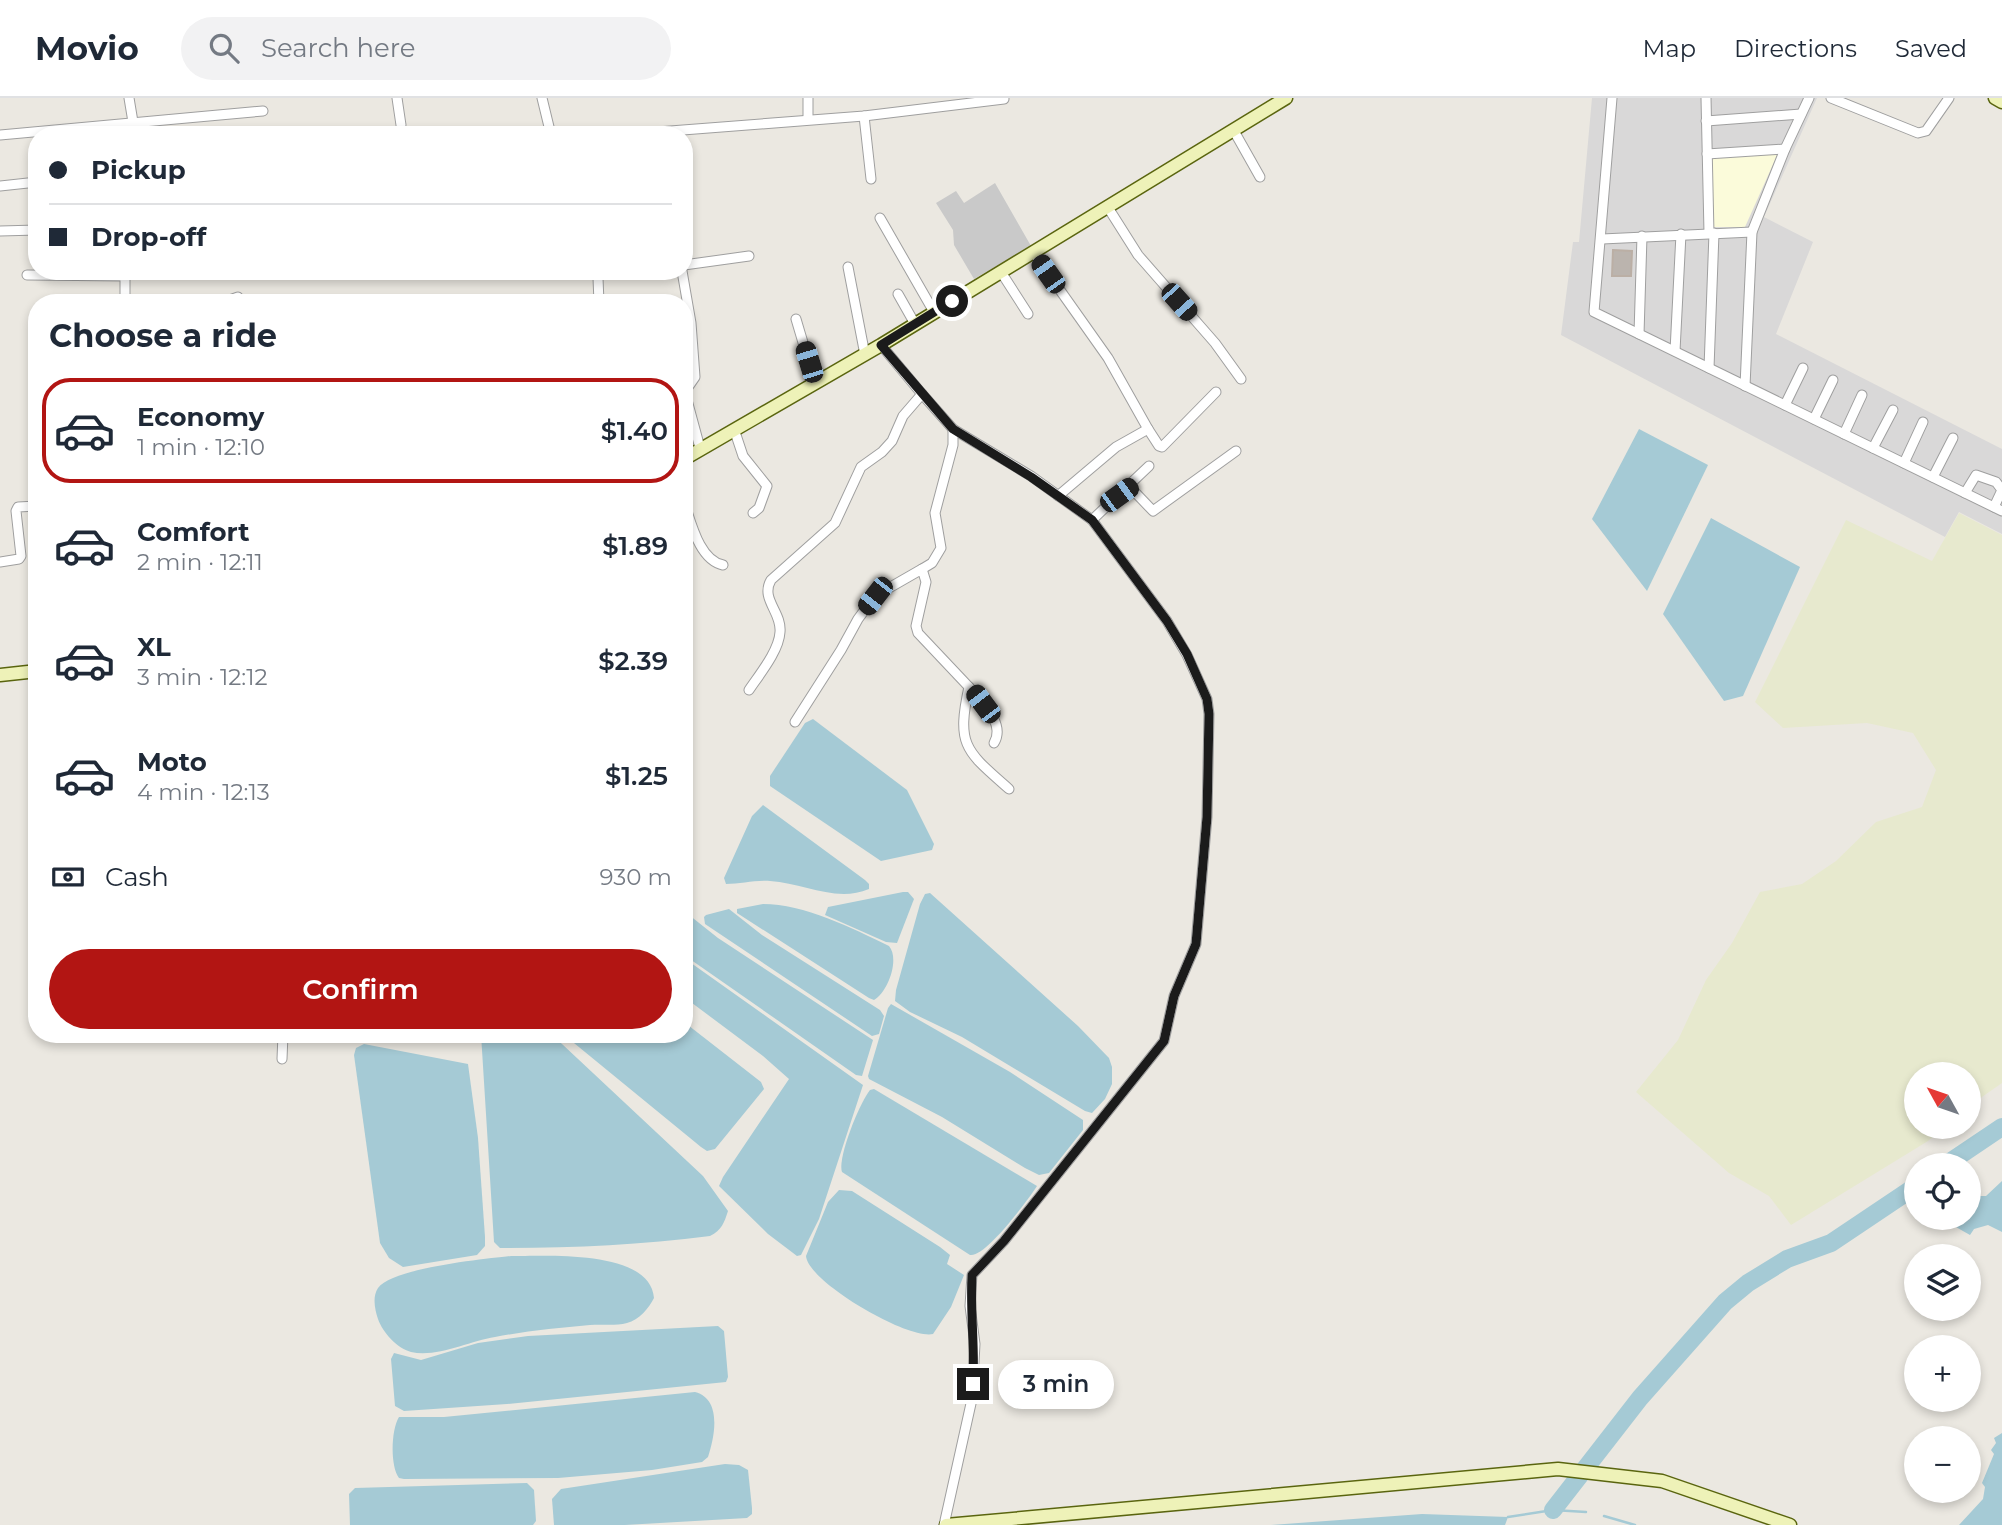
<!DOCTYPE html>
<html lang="en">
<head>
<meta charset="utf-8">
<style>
  body { margin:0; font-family:Montserrat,sans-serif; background:#f2f2f3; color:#1f2937; height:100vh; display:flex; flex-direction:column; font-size:26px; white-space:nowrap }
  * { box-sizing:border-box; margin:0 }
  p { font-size:23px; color:#747a83 }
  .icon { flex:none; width:38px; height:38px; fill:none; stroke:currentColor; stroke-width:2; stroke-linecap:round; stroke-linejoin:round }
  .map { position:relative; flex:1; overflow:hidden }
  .panel { position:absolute; left:28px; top:196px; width:665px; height:749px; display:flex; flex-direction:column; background:#fff; border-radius:28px; box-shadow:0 4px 10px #0003 }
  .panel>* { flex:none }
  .top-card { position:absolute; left:28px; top:28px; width:665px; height:154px; border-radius:28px; box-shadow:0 4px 10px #0003; display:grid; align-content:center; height:154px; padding:0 21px; background:#fff }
  .needle { width:46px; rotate:310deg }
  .fabs { position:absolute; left:1904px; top:964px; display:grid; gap:14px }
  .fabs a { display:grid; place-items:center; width:77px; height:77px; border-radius:50%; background:#fff; box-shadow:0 4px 10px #0003; font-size:35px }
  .end { position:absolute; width:32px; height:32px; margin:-16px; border:9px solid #1b1b1b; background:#fff; box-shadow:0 0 0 4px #fff }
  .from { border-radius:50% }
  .bubble { position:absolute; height:49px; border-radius:24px; background:#fff; box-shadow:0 4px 10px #0003; font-size:23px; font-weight:600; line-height:49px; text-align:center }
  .car { position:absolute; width:21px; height:42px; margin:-21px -10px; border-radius:9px; box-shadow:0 0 5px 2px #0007; background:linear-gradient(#222 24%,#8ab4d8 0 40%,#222 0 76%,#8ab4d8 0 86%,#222 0) }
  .top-card b { display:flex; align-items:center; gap:24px; height:66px; font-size:26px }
  .top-card b+b { border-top:2px solid #e0e1e3 }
  .top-card i { width:18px; height:18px; background:#1f2937 }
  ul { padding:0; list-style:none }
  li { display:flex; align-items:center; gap:21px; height:105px; margin:0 14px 10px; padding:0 7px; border:4px solid transparent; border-radius:28px }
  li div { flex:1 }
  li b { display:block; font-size:26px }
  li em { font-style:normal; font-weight:600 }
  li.current { border-color:#b21513 }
  li>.icon { width:63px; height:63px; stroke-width:1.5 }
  h2 { padding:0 21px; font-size:32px; line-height:84px }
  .pay { display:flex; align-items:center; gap:18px; height:77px; padding:0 21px; font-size:26px }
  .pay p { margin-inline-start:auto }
  .cta { display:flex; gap:14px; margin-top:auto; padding:14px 21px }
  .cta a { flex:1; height:80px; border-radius:42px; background:#b21513; color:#fff; font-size:28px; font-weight:600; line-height:80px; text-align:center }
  header { display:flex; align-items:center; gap:42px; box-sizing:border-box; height:98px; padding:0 35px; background:#fff; border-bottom:2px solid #e0e1e3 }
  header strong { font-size:33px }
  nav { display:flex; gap:38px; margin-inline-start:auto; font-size:24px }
  .search { width:490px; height:63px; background:#f2f2f3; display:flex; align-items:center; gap:18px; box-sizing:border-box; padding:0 24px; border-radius:38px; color:#747a83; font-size:26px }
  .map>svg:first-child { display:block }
  .residential { fill:#d9d8d8 }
  .education { fill:#fbfbda }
  .religious { fill:#c9c9c9 }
  .farmland { fill:#e7e9ce }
  .water { fill:#a5cad5 }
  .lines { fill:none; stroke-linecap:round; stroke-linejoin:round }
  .stream { stroke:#a5cad5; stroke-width:2.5 }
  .river { stroke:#a5cad5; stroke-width:18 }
  .building { fill:#bbb4ae; stroke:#bbafa5; stroke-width:2 }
  .street-casing { stroke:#9f9f9f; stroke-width:11 }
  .secondary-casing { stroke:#5a650f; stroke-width:15 }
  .street { stroke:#fff; stroke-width:9 }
  .secondary { stroke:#eef2b8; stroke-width:12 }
  .route { stroke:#1b1b1b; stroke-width:9 }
</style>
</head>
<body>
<header>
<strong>Movio</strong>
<div class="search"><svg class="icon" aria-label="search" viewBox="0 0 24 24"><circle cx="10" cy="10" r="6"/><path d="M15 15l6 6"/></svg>Search here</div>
<nav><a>Map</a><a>Directions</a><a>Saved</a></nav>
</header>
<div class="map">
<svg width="2002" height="1427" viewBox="0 0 2002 1427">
  <rect width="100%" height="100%" fill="#ebe8e1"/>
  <polygon class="residential" points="1592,0 1817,0 1764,119 1813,144 1776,236 2002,351 2002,436 1959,414 1945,439 1561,237 1573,144 1579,144"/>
  <polygon class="education" points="1779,53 1745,129 1712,129 1709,61"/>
  <polygon class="religious" points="995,85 1031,148 974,181 954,147 953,132 936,105 956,93 964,105"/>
  <polygon class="farmland" points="1959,415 2002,437 2002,985 1969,1008 1969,976 1916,976 1916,1029 1944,1029 1928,1043 1791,1127 1769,1098 1729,1075 1636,994 1678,942 1706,882 1732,845 1760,794 1802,786 1836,763 1876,724 1922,709 1936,672 1913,635 1867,625 1783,630 1755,604 1846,422 1932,463"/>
  <g class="water">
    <polygon points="1639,331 1708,367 1647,493 1592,421"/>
    <polygon points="1711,420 1800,469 1743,598 1724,603 1663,516"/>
    <polygon points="813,621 907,692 934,746 932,752 881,763 770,688 770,678 805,625"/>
    <path d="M 763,707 L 865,782 L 869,786 L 869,791 C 836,805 804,785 770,783 C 756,782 740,786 726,786 L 724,780 L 752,718 Z"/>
    <polygon points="903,794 908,794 914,801 897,845 886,844 825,817 828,809"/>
    <polygon points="930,795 1078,928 1109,960 1112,969 1112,986 1105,1001 1092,1015 1085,1013 962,939 910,914 895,903 896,892 920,806 925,796"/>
    <path d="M 763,806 C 804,806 852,830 889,848 C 900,861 888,894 874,902 L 869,900 L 737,815 L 737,811 Z"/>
    <polygon points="729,811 762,837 880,912 884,918 879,936 872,938 705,826 704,819 706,817"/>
    <polygon points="684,813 718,840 873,942 862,978 856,977 684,857"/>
    <polygon points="684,860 863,987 819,1121 801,1157 797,1158 768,1136 719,1088 723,1079 789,981 763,958 684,899"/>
    <polygon points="891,906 1010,974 1083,1022 1083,1032 1049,1075 1039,1077 1025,1070 942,1019 869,981 868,978 888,910"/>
    <polygon points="684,924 761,984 764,991 715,1051 707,1053 701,1049 563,936 684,936"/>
    <path d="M 481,936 L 551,936 L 562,946 L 703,1078 L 728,1113 C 724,1125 722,1132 710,1138 C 640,1147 571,1150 500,1150 L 494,1144 Z"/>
    <polygon points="364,946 468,966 478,1040 485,1139 485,1148 477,1157 403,1169 389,1160 380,1145 354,957 356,950"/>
    <path d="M 874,991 L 1037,1088 C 1028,1102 985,1160 970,1157 L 842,1074 C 837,1060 860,1004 870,992 Z"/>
    <polygon points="2002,1083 2002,1134 1988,1127 1974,1131 1970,1137 1940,1120 1969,1120 1969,1098 1986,1098"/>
    <path d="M 839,1092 L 852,1093 L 940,1149 L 950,1157 L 947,1166 L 964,1177 L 951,1209 L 933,1236 C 908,1242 808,1184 806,1158 L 828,1104 Z"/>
    <path d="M 511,1158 C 547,1158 650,1151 654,1200 C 649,1210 639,1222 627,1225 C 616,1228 602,1226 590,1227 C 558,1230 526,1233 495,1239 C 469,1243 437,1260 411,1254 C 397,1250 383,1235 378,1221 C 375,1212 372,1199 378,1190 C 392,1170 485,1161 511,1158 Z"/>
    <polygon points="718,1228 724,1233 728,1279 726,1284 507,1306 404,1313 395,1308 391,1261 394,1255 421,1262 478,1245 528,1238"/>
    <path d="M 695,1294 C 722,1301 715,1338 708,1359 L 702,1364 L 652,1372 L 558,1380 L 404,1381 L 399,1380 C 390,1368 391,1332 399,1319 L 444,1319 Z"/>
    <polygon points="2002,1335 2002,1427 1959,1427 1983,1401 1985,1389 1982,1385 1994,1356 1991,1352 1996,1345 1994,1340"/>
    <polygon points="725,1366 739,1367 748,1372 752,1410 752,1416 747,1420 625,1427 554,1427 552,1401 561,1391"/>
    <polygon points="527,1385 534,1392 536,1423 533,1427 350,1427 349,1396 355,1390"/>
    <polygon points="1422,1416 1508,1419 1505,1427 1271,1427"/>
  </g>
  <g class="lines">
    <g class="stream">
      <polyline points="1604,1418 1635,1427"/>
      <polyline points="1508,1419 1553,1412 1586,1414"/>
    </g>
    <g class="river">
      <polyline points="1944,1068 2002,1029"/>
      <polyline points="1553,1412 1640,1300 1725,1204 1748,1185 1787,1161 1831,1145 1916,1088"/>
    </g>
  </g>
  <polygon class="building" points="1613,152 1632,153 1631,178 1612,178"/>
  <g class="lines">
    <defs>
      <g id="street">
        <polyline points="129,0 133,24"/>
        <polyline points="397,0 401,27"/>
        <polyline points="542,0 551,37"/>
        <polyline points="808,0 808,21"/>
        <polyline points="1612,0 1594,214 2002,413"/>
        <polyline points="1706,0 1709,135"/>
        <polyline points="1831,0 1918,35 1926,33 1949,0"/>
        <polyline points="864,18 871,81"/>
        <polyline points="1706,23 1801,16"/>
        <polyline points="1234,33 1260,79"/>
        <polyline points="0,37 263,13"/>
        <polyline points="618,37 864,18 1004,1"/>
        <polyline points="1707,56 1785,51"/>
        <polyline points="0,88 37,84"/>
        <polyline points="1107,108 1138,157 1215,245 1241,281"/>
        <polyline points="880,120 934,214"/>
        <polyline points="0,133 37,132"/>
        <polyline points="1602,141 1752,134"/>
        <polyline points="1033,154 1108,260 1148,331 1116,349 1058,398"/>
        <polyline points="684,167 749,158"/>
        <polyline points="848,169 865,257"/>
        <polyline points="125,173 125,202 224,204 238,199"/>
        <polyline points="682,173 691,225 695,279 686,292"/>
        <polyline points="1001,174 1028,216"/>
        <polyline points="27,177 125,178"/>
        <polyline points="598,180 599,205"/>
        <polyline points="898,196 915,226"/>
        <polyline points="796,221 815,285"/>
        <polyline points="1639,236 1642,138"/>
        <polyline points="1675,253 1681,136"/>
        <polyline points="1709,270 1714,135"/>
        <polyline points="1745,288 1752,134 1785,51 1809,0"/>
        <polyline points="684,291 700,350"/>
        <polyline points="922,296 953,331 1031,378 1092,422 1167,523 1187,557 1207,601 1209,616 1207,719 1196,846 1174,898 1164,943 1004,1143 972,1177 970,1208 975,1246 972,1301 944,1427"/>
        <polyline points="35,303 37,303"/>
        <polyline points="1785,307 1803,270"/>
        <polyline points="1814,321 1833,282"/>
        <polyline points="1148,331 1159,348 1162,349 1216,294"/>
        <polyline points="735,334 743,358 767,388 759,410 753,415"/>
        <polyline points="1844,336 1862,297"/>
        <polyline points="1873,350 1893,312"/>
        <polyline points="1904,365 1923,324"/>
        <polyline points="1933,379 1953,340"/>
        <polyline points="1130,389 1153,413 1236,353"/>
        <polyline points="1965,395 1976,377 1996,384 2002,392 1994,409"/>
        <path d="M 684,404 C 691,424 699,462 723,467"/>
        <polyline points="1092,422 1149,368"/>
        <polyline points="0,464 19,461 21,458 16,413 18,409 37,408"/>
        <polyline points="922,471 932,465 941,450 935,415 953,347 953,331"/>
        <path d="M 969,589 C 981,604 1006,625 994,645"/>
        <path d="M 749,592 C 759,577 779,553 780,534 C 782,514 760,501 771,482 L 835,425 L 861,369 L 882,354 L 892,343 L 903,318 L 922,296 L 881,247"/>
        <path d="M 795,624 L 841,552 L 858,521 L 875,498 L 922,471 L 926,484 L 916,528 L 918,535 L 969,589 C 956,648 966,653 1009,691"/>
        <polyline points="282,961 283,936"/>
      </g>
      <g id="secondary">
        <polyline points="1995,0 2002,4"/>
        <polyline points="684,361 881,247 1286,0"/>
        <polyline points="0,577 37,573"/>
        <polyline points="946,1427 1558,1371 1662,1383 1790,1427"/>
      </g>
    </defs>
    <use href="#street" class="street-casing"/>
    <use href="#secondary" class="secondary-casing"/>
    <use href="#street" class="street"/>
    <use href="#secondary" class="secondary"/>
  </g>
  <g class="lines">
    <path class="route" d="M 952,203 L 881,247 L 953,331 L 1031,379 L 1092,422 L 1167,523 L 1187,556 L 1207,601 L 1209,616 L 1207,719 L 1196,846 L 1174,898 L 1164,943 L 1004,1143 L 972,1177 C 970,1214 975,1249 973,1286"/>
  </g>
</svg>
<div class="fabs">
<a><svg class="needle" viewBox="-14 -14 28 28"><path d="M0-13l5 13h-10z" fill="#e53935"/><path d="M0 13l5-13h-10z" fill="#747a83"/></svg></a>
<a><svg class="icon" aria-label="locate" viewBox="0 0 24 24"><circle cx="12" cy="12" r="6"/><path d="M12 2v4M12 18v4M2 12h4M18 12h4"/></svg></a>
<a><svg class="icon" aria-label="layers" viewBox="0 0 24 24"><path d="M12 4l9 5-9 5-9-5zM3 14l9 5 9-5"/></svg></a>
<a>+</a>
<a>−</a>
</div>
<i class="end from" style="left:952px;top:203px"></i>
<i class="end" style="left:973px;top:1286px"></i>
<div class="bubble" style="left:998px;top:1262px;width:116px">3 min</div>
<i class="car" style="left:1048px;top:176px;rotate:325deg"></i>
<i class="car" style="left:1179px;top:204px;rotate:138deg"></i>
<i class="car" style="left:809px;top:264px;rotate:343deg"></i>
<i class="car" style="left:1119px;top:397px;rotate:54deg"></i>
<i class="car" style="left:875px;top:498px;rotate:218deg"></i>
<i class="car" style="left:983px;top:606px;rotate:323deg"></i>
<div class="top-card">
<b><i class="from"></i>Pickup</b>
<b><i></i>Drop-off</b>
</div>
<section class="panel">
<h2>Choose a ride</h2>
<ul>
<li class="current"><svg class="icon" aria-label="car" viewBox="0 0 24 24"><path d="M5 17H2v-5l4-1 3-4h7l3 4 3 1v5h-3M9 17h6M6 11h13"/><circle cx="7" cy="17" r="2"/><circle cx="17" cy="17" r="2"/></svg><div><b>Economy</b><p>1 min · 12:10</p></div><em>$1.40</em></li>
<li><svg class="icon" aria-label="car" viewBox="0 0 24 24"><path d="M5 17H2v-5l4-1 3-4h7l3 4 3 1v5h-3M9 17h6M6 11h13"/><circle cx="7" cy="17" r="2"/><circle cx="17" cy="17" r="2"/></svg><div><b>Comfort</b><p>2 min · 12:11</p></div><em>$1.89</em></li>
<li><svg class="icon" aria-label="car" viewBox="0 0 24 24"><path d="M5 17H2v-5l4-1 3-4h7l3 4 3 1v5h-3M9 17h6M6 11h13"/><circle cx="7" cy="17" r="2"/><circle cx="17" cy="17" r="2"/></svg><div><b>XL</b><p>3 min · 12:12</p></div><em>$2.39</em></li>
<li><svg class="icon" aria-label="car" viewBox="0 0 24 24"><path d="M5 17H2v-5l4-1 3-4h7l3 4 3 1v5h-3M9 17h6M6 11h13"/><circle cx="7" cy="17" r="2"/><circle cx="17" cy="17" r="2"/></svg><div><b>Moto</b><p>4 min · 12:13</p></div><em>$1.25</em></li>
</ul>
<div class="pay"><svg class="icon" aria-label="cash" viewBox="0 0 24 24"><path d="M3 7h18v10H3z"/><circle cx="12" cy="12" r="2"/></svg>Cash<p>930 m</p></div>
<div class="cta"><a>Confirm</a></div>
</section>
</div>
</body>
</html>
